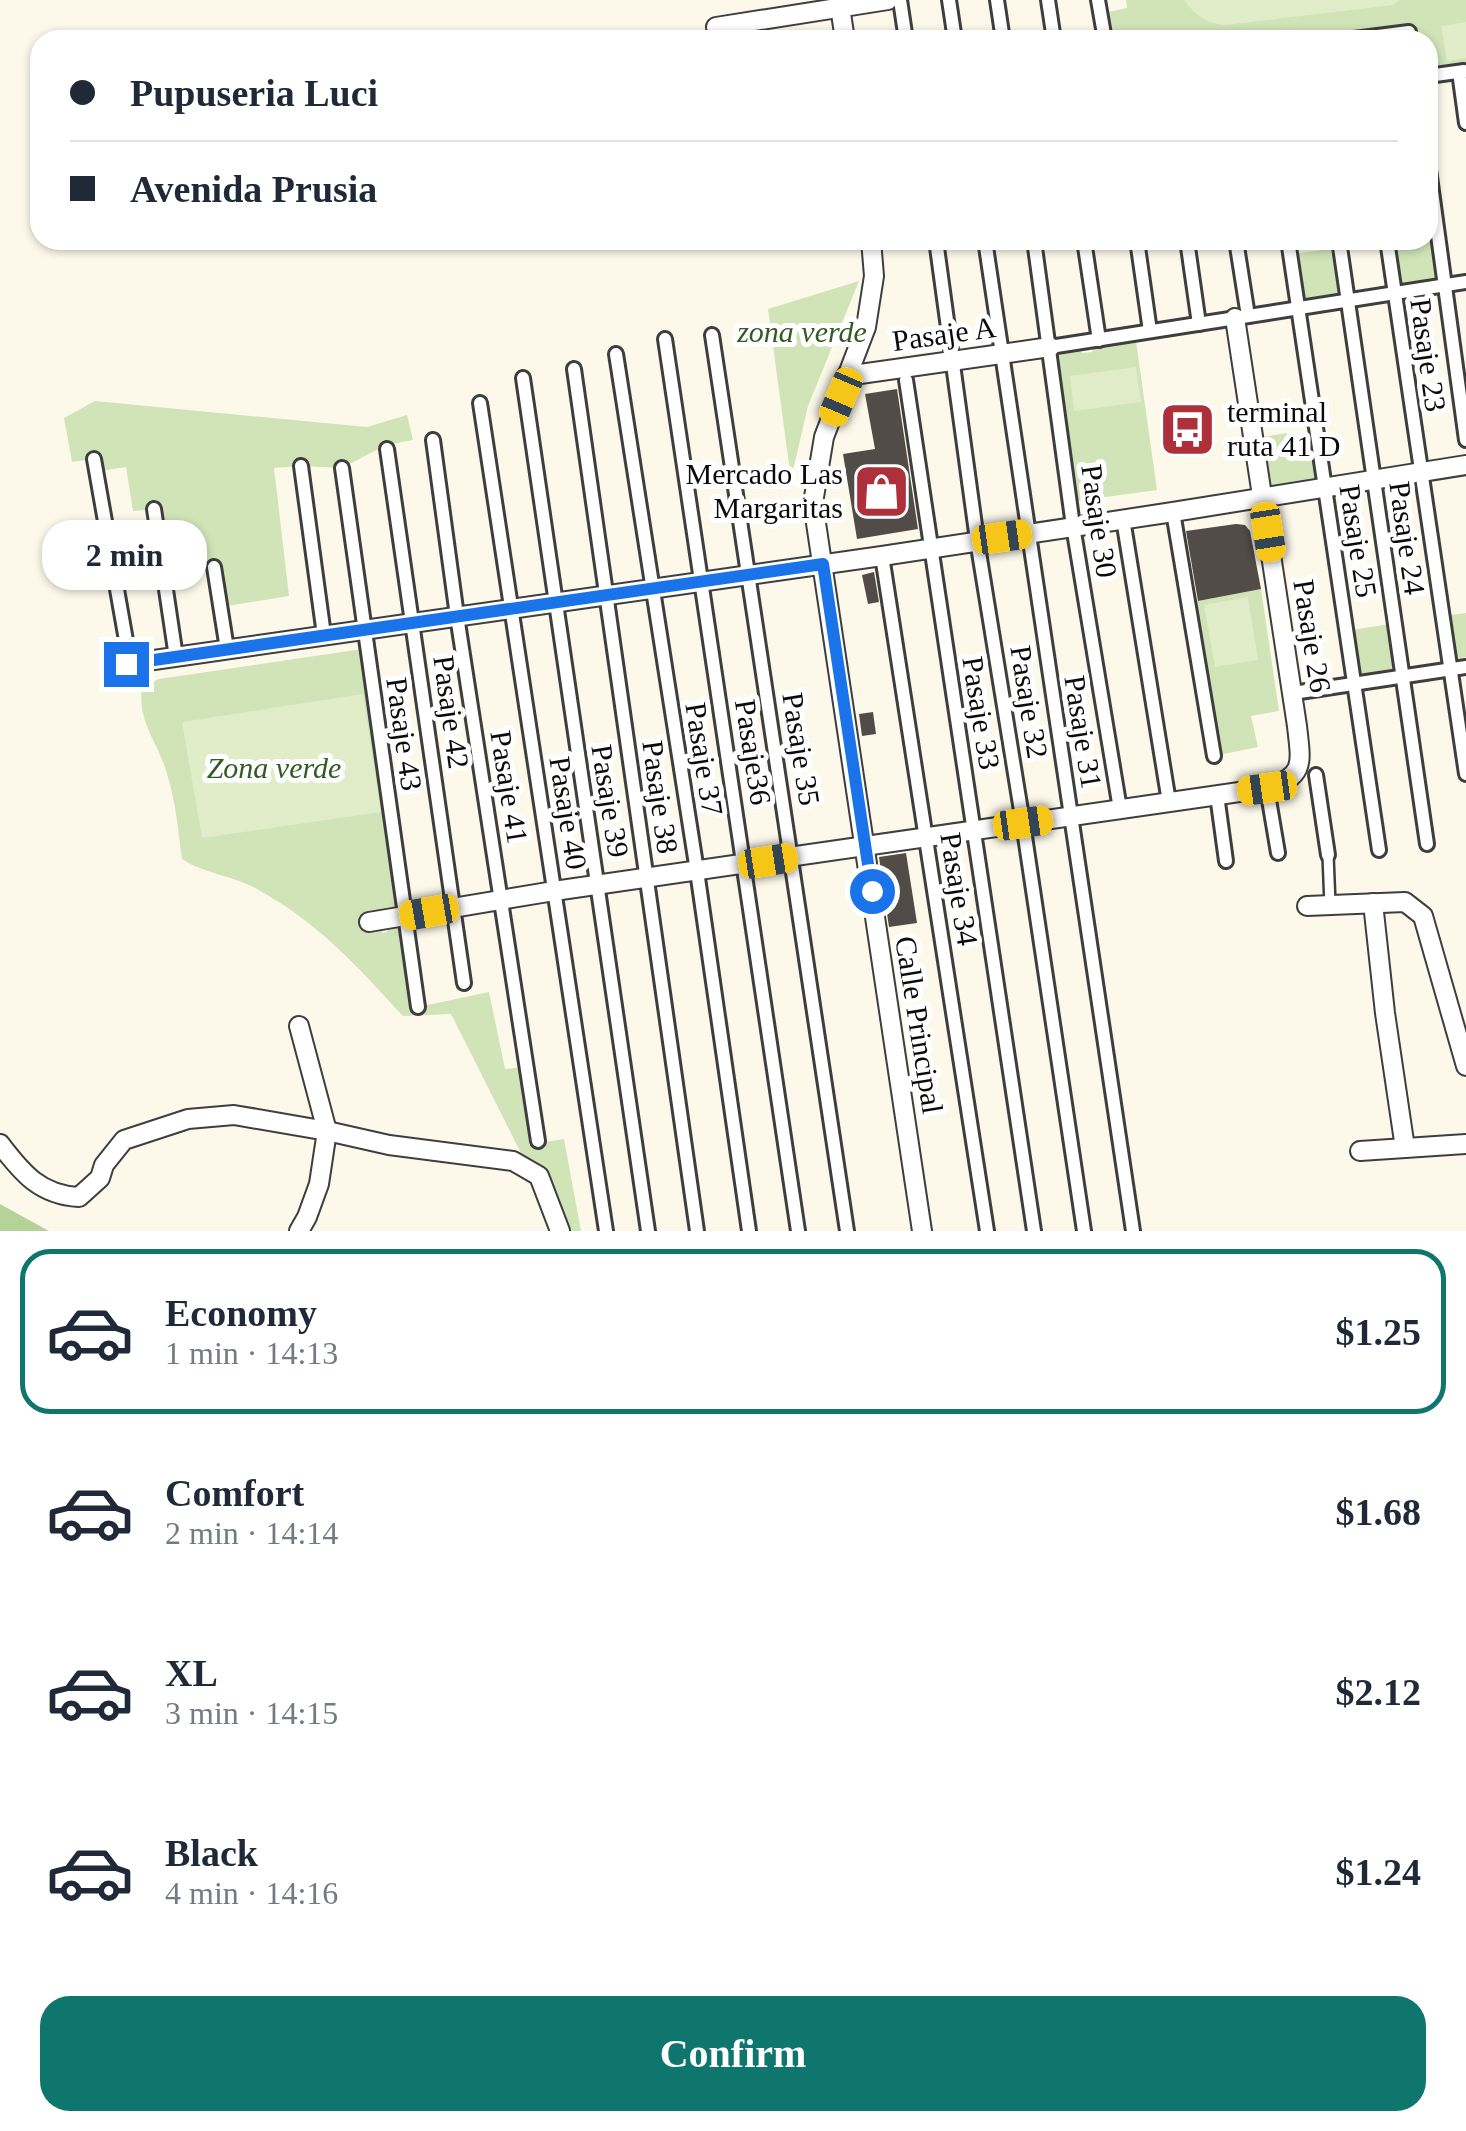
<!DOCTYPE html>
<html lang="en">
<head>
<meta charset="utf-8">
<style>
  body { margin:0; font-family:Georgia,serif; background:#f6f6f7; color:#1f2937; height:100vh; display:flex; flex-direction:column; font-size:38px; white-space:nowrap }
  * { box-sizing:border-box; margin:0 }
  p { font-size:32px; color:#747a83 }
  .icon { flex:none; width:55px; height:55px; fill:none; stroke:currentColor; stroke-width:2; stroke-linecap:round; stroke-linejoin:round }
  .map { position:relative; height:1231px; overflow:hidden }
  .side { display:flex; flex-direction:column; background:#fff; flex:1 }
  .side>* { flex:none }
  .hud { position:absolute; left:30px; top:30px; width:1408px; height:220px; border-radius:30px; box-shadow:0 2px 8px #0004; display:grid; align-content:center; height:220px; padding:0 40px; background:#fff }
  .end { position:absolute; width:45px; height:45px; margin:-22px; border:12px solid #1a73e8; background:#fff; box-shadow:0 0 0 5px #fff }
  .from { border-radius:50% }
  .bubble { position:absolute; height:70px; border-radius:30px; background:#fff; box-shadow:0 2px 8px #0004; font-size:32px; font-weight:600; line-height:70px; text-align:center }
  .car { position:absolute; width:30px; height:60px; margin:-30px -15px; border-radius:12px; box-shadow:0 0 8px 2px #0007; background:linear-gradient(#f5c518 24%,#345 0 40%,#f5c518 0 76%,#345 0 86%,#f5c518 0) }
  .hud b { display:flex; align-items:center; gap:35px; height:95px; font-size:38px }
  .hud b+b { border-top:2px solid #e0e1e3 }
  .hud i { width:25px; height:25px; background:#1f2937 }
  ul { padding:18px 0 0; list-style:none }
  li { display:flex; align-items:center; gap:30px; height:165px; margin:0 20px 15px; padding:0 20px; border:5px solid transparent; border-radius:30px }
  li div { flex:1 }
  li b { display:block; font-size:38px }
  li em { font-style:normal; font-weight:600 }
  li.active { border-color:#0f766e }
  li>.icon { width:90px; height:90px; stroke-width:1.5 }
  .cta { display:flex; gap:20px; margin-top:auto; padding:20px 40px }
  .cta a { flex:1; height:115px; border-radius:30px; background:#0f766e; color:#fff; font-size:40px; font-weight:600; line-height:115px; text-align:center }
  .map>svg:first-child { display:block }
  .green { fill:#d0e4b8 }
  .forest { fill:#b5d398 }
  .pitch { fill:#e1ecc9 }
  .building { fill:#524c48 }
  .lines { fill:none; stroke-linecap:round; stroke-linejoin:round }
  .service-casing { stroke:#3e3e3e; stroke-width:14 }
  .pedestrian-casing { stroke:#3e3e3e; stroke-width:18 }
  .minor-casing { stroke:#3e3e3e; stroke-width:22 }
  .service { stroke:#fff; stroke-width:9 }
  .pedestrian { stroke:#fff; stroke-width:12 }
  .minor { stroke:#fff; stroke-width:18 }
  .route { stroke:#1a73e8; stroke-width:12 }
  .labels { text-anchor:middle; stroke-width:10; stroke-linejoin:round; paint-order:stroke }
  .park-label { font-size:30px; font-style:italic; fill:#305b22; stroke:#fff }
  .street-label { font-size:30px; fill:#0b0b0b; stroke:#fff }
  .poi-label { font-size:30px; fill:#0b0b0b; stroke:#fff; text-anchor:start }
</style>
</head>
<body>
<div class="map">
<svg width="1466" height="1231" viewBox="0 0 1466 1231">
  <rect width="100%" height="100%" fill="#fdf9ea"/>
  <g class="green">
    <polygon points="1126,0 1466,0 1466,70 1428,75 1428,40 1410,40 1409,32 1347,40 1105,40 1100,14 1127,8"/>
    <polygon points="1438,233 1443,281 1393,288 1387,240 1428,240 1428,234"/>
    <polygon points="1340,248 1347,294 1297,302 1290,254"/>
    <polygon points="859,281 808,406 791,479 768,309"/>
    <polygon points="1135,334 1157,490 1070,502 1050,347 1076,345 1082,353 1092,352 1095,343"/>
    <polygon points="95,401 367,427 407,415 413,440 386,445 342,468 301,466 274,468 289,596 221,607 214,567 191,570 187,538 162,542 157,509 133,511 126,467 101,471 99,458 72,462 64,418"/>
    <polygon points="1287,433 1289,447 1318,442 1323,480 1270,487 1262,437"/>
    <polygon points="1261,589 1279,711 1251,716 1258,747 1214,756 1188,603"/>
    <polygon points="1466,613 1466,657 1449,660 1442,616"/>
    <polygon points="1395,623 1402,668 1353,675 1346,631"/>
    <path d="M 362,649 L 400,910 L 379,928 L 383,933 L 387,932 L 387,926 L 404,922 L 417,1015 L 418,1007 L 489,992 L 505,1069 L 532,1066 L 546,1142 L 564,1139 L 581,1231 L 568,1231 L 540,1167 L 524,1159 L 451,1014 L 403,1016 C 355,964 319,923 255,888 C 233,876 200,872 182,859 C 178,831 176,802 167,774 C 158,741 137,723 142,686 L 159,679 Z"/>
  </g>
  <polygon class="forest" points="0,1204 49,1231 0,1231"/>
  <g class="pitch">
    <path d="M 1184,0 L 1400,0 L 1393,5 L 1225,25 C 1206,24 1195,15 1184,0 Z"/>
    <polygon points="1466,22 1466,58 1447,61 1441,26"/>
    <polygon points="1136,367 1141,402 1074,411 1070,376"/>
    <polygon points="1248,597 1258,660 1215,667 1204,605"/>
    <polygon points="363,694 381,812 202,838 182,722"/>
  </g>
  <g class="building">
    <polygon points="897,389 918,529 857,539 843,454 875,449 865,394"/>
    <polygon points="1236,524 1245,525 1250,531 1261,589 1198,601 1186,531"/>
    <polygon points="874,572 879,602 868,604 862,575"/>
    <polygon points="873,712 876,734 862,736 859,714"/>
    <polygon points="906,853 917,923 889,927 879,857"/>
  </g>
  <g class="lines">
    <defs>
      <polyline id="service" points="1328,855 1330,905"/>
      <g id="pedestrian">
        <polyline points="900,0 906,40"/>
        <polyline points="949,0 955,40"/>
        <polyline points="997,0 1003,40"/>
        <polyline points="1048,0 1054,40"/>
        <polyline points="1098,0 1105,40"/>
        <polyline points="1346,40 1409,32 1410,40"/>
        <polyline points="1459,72 1466,123"/>
        <polyline points="1428,76 1464,71"/>
        <polyline points="1428,162 1466,440"/>
        <polyline points="936,240 977,540 1023,823 1084,1231"/>
        <polyline points="985,240 1133,1231"/>
        <polyline points="1034,240 1073,526 1120,809"/>
        <polyline points="1084,240 1099,340"/>
        <polyline points="1137,240 1150,331"/>
        <polyline points="1187,240 1199,324"/>
        <polyline points="1236,240 1248,316"/>
        <polyline points="1288,240 1379,850"/>
        <polyline points="1339,240 1427,844"/>
        <polyline points="1387,240 1466,774"/>
        <polyline points="712,335 847,1231"/>
        <polyline points="665,339 798,1231"/>
        <polyline points="1050,347 1466,282"/>
        <polyline points="616,354 697,871 749,1231"/>
        <polyline points="574,369 697,1231"/>
        <polyline points="523,378 648,1231"/>
        <polyline points="906,380 1034,1231"/>
        <polyline points="480,403 606,1231"/>
        <polyline points="433,440 457,616 538,1141"/>
        <polyline points="387,449 464,983"/>
        <polyline points="94,459 130,663"/>
        <polyline points="301,466 324,635"/>
        <polyline points="342,468 418,1007"/>
        <polyline points="154,509 176,657"/>
        <polyline points="1173,512 1214,756"/>
        <polyline points="1123,519 1169,802"/>
        <polyline points="882,556 987,1231"/>
        <polyline points="214,567 227,649"/>
        <polyline points="1293,693 1466,667"/>
        <polyline points="1316,775 1328,855"/>
        <polyline points="1267,788 1278,853"/>
        <polyline points="1217,795 1226,861"/>
      </g>
      <g id="minor">
        <polyline points="839,0 845,40"/>
        <polyline points="716,27 888,0"/>
        <polyline points="871,240 874,276 866,327 824,437 813,503 922,1231"/>
        <polyline points="846,376 1050,347"/>
        <polyline points="126,664 882,556 1173,512 1466,465"/>
        <polyline points="1373,903 1385,1013 1405,1148"/>
        <polyline points="1307,906 1405,902 1423,916 1466,1066"/>
        <path d="M 369,922 L 554,891 L 1267,788 C 1306,776 1301,763 1297,726 L 1235,318"/>
        <path d="M 0,1144 C 22,1173 40,1195 79,1197 L 100,1178 L 104,1165 L 124,1140 L 188,1119 L 234,1115 L 327,1131 L 389,1145 L 513,1161 L 539,1176 L 560,1231"/>
        <polyline points="1360,1151 1466,1144"/>
        <polyline points="299,1231 307,1217 319,1184 327,1131 299,1026"/>
      </g>
    </defs>
    <use href="#service" class="service-casing"/>
    <use href="#pedestrian" class="pedestrian-casing"/>
    <use href="#minor" class="minor-casing"/>
    <use href="#service" class="service"/>
    <use href="#pedestrian" class="pedestrian"/>
    <use href="#minor" class="minor"/>
  </g>
  <g class="lines">
    <polyline class="route" points="126,664 823,564 872,891"/>
  </g>
  <defs>
    <symbol id="bus-square" viewBox="-11 -11 22 22"><rect x="-9" y="-9" width="18" height="18" rx="4" fill="#ad303b" stroke="#fff"/><path d="M-5-6H5V4H4V6H2V4H-2V6H-4V4H-5ZM-3.5-4V0h7V-4ZM-3.5 1.2v1.5H-2V1.2ZM2 1.2v1.5H3.5V1.2Z" fill="#fff"/></symbol>
    <symbol id="shop-square" viewBox="-11 -11 22 22"><rect x="-9" y="-9" width="18" height="18" rx="4" fill="#ad303b" stroke="#fff"/><path d="M-5-2.5h2.3a2.7 3.5 0 0 1 5.4 0H5L5.5 6h-11ZM-1.5-2.5h3a1.5 2.3 0 0 0-3 0Z" fill="#fff"/></symbol>
  </defs>
  <g fill-rule="evenodd">
    <use href="#bus-square" x="1156" y="398" width="63" height="63"/>
    <use href="#shop-square" x="850" y="460" width="63" height="63"/>
  </g>
  <g class="labels">
    <g class="park-label">
      <text x="802" y="342">zona verde</text>
      <text x="274" y="778">Zona verde</text>
    </g>
    <g class="street-label">
      <text transform="translate(944 334) rotate(-8)" y="10">Pasaje A</text>
      <text transform="translate(1428 355) rotate(82)" y="10">Pasaje 23</text>
      <text transform="translate(1099 521) rotate(82)" y="10">Pasaje 30</text>
      <text transform="translate(1407 538) rotate(82)" y="10">Pasaje 24</text>
      <text transform="translate(1358 541) rotate(81)" y="10">Pasaje 25</text>
      <text transform="translate(1312 636) rotate(81)" y="10">Pasaje 26</text>
      <text transform="translate(1029 702) rotate(81)" y="10">Pasaje 32</text>
      <text transform="translate(451 712) rotate(82)" y="10">Pasaje 42</text>
      <text transform="translate(981 713) rotate(81)" y="10">Pasaje 33</text>
      <text transform="translate(1083 732) rotate(81)" y="10">Pasaje 31</text>
      <text transform="translate(404 734) rotate(82)" y="10">Pasaje 43</text>
      <text transform="translate(801 749) rotate(81)" y="10">Pasaje 35</text>
      <text transform="translate(753 752) rotate(81)" y="10">Pasaje36</text>
      <text transform="translate(704 759) rotate(81)" y="10">Pasaje 37</text>
      <text transform="translate(509 787) rotate(81)" y="10">Pasaje 41</text>
      <text transform="translate(660 797) rotate(82)" y="10">Pasaje 38</text>
      <text transform="translate(610 801) rotate(81)" y="10">Pasaje 39</text>
      <text transform="translate(568 813) rotate(81)" y="10">Pasaje 40</text>
      <text transform="translate(959 889) rotate(81)" y="10">Pasaje 34</text>
      <text transform="translate(919 1025) rotate(81)" y="10">Calle Principal</text>
    </g>
    <g class="poi-label">
      <text x="1227" y="422">terminal<tspan x="1227" dy="34">ruta 41 D</tspan></text>
      <text x="843" y="484" text-anchor="end">Mercado Las<tspan x="843" dy="34">Margaritas</tspan></text>
    </g>
  </g>
</svg>
<i class="end from" style="left:872px;top:891px"></i>
<i class="end" style="left:126px;top:664px"></i>
<div class="bubble" style="left:42px;top:520px;width:165px">2 min</div>
<i class="car" style="left:841px;top:397px;rotate:203deg"></i>
<i class="car" style="left:1268px;top:532px;rotate:171deg"></i>
<i class="car" style="left:1002px;top:537px;rotate:82deg"></i>
<i class="car" style="left:1267px;top:788px;rotate:262deg"></i>
<i class="car" style="left:1023px;top:823px;rotate:82deg"></i>
<i class="car" style="left:768px;top:861px;rotate:81deg"></i>
<i class="car" style="left:429px;top:912px;rotate:260deg"></i>
<div class="hud">
<b><i class="from"></i>Pupuseria Luci</b>
<b><i></i>Avenida Prusia</b>
</div>
</div>
<section class="side">
<ul>
<li class="active"><svg class="icon" aria-label="car" viewBox="0 0 24 24"><path d="M5 17H2v-5l4-1 3-4h7l3 4 3 1v5h-3M9 17h6M6 11h13"/><circle cx="7" cy="17" r="2"/><circle cx="17" cy="17" r="2"/></svg><div><b>Economy</b><p>1 min · 14:13</p></div><em>$1.25</em></li>
<li><svg class="icon" aria-label="car" viewBox="0 0 24 24"><path d="M5 17H2v-5l4-1 3-4h7l3 4 3 1v5h-3M9 17h6M6 11h13"/><circle cx="7" cy="17" r="2"/><circle cx="17" cy="17" r="2"/></svg><div><b>Comfort</b><p>2 min · 14:14</p></div><em>$1.68</em></li>
<li><svg class="icon" aria-label="car" viewBox="0 0 24 24"><path d="M5 17H2v-5l4-1 3-4h7l3 4 3 1v5h-3M9 17h6M6 11h13"/><circle cx="7" cy="17" r="2"/><circle cx="17" cy="17" r="2"/></svg><div><b>XL</b><p>3 min · 14:15</p></div><em>$2.12</em></li>
<li><svg class="icon" aria-label="car" viewBox="0 0 24 24"><path d="M5 17H2v-5l4-1 3-4h7l3 4 3 1v5h-3M9 17h6M6 11h13"/><circle cx="7" cy="17" r="2"/><circle cx="17" cy="17" r="2"/></svg><div><b>Black</b><p>4 min · 14:16</p></div><em>$1.24</em></li>
</ul>
<div class="cta"><a>Confirm</a></div>
</section>
</body>
</html>
